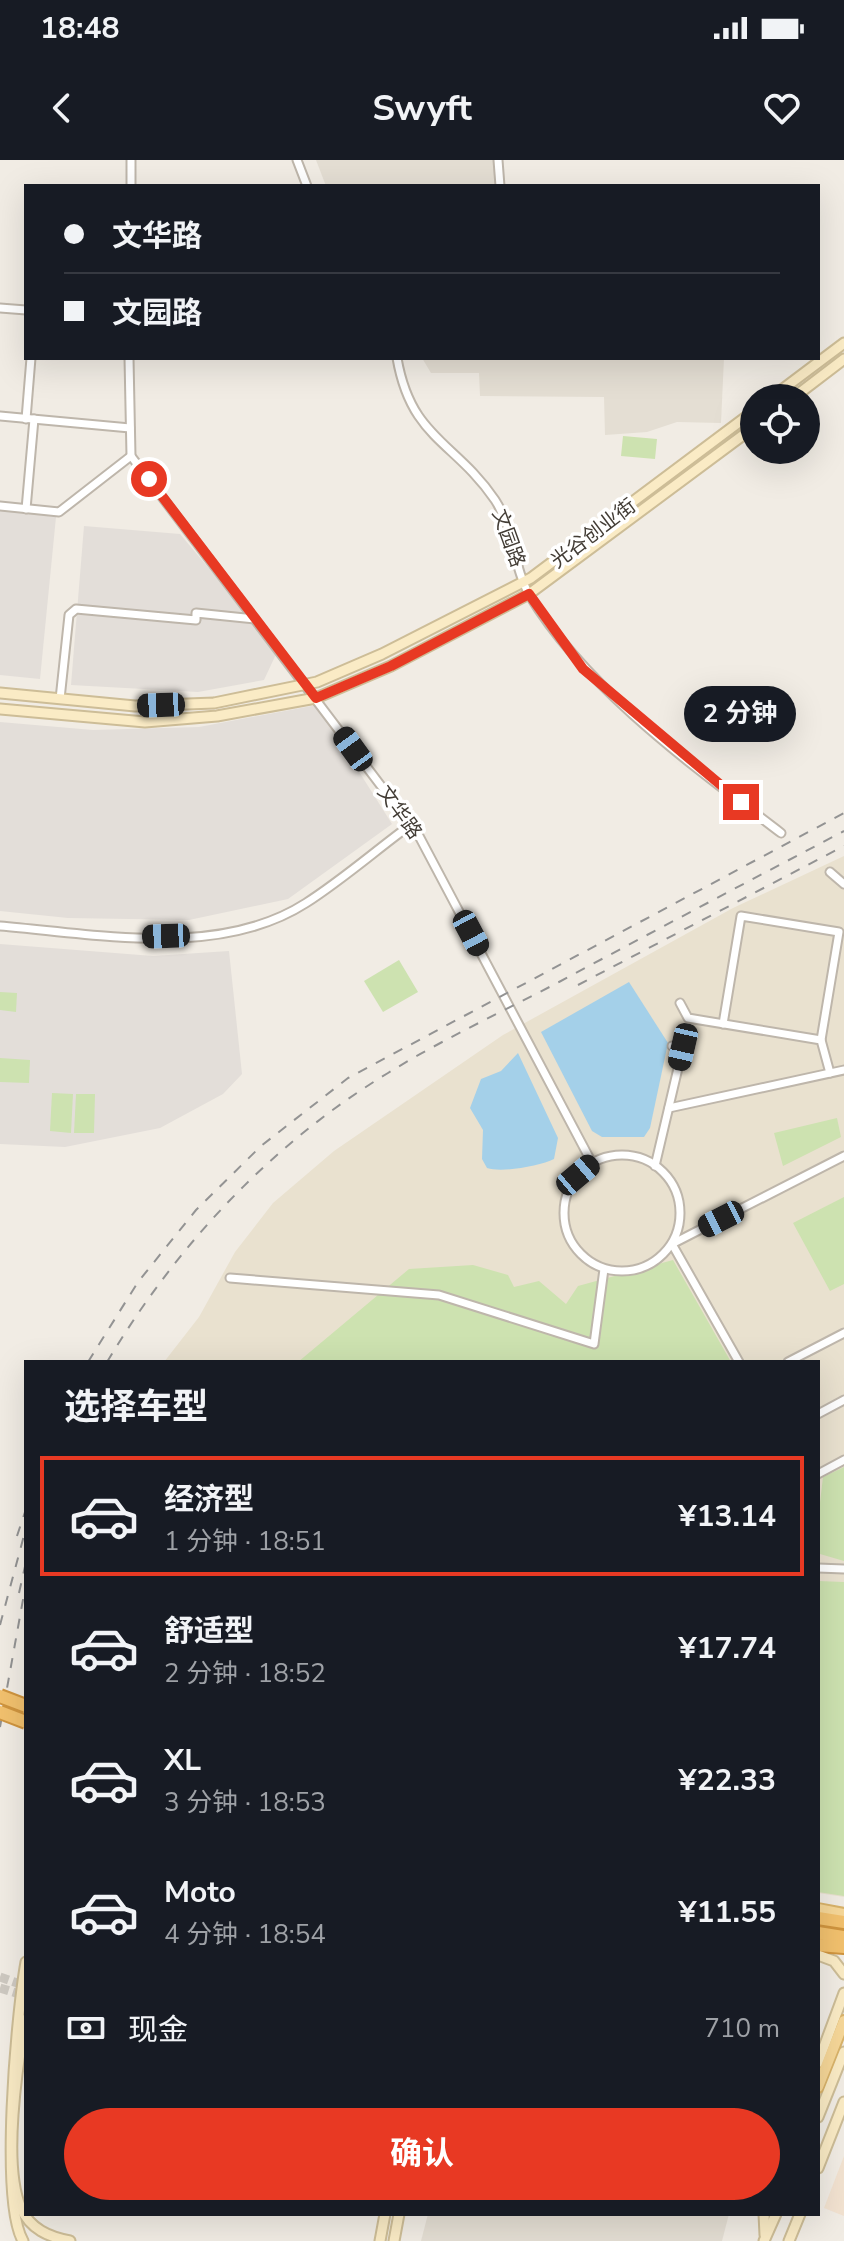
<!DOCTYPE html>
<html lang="zh">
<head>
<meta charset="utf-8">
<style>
  body { margin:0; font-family:"Nunito Sans","Noto Sans SC",sans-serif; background:#242831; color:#f1f3f6; height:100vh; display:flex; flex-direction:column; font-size:30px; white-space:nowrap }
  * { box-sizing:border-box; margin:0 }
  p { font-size:26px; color:#9ea1a6 }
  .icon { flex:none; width:44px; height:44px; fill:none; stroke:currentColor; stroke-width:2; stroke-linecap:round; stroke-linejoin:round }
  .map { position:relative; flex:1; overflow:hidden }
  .side { position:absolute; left:24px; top:1200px; width:796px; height:856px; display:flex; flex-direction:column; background:#171b24; border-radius:0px; box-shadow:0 8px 32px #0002 }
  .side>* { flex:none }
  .top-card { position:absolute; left:24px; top:24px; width:796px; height:176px; border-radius:0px; box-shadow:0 8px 32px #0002; display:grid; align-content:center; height:176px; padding:0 40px; background:#171b24 }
  .controls { position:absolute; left:740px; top:224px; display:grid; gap:16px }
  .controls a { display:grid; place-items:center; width:80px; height:80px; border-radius:50%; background:#171b24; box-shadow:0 8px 32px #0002; font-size:40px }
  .end { position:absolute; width:36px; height:36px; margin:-18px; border:10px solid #e83923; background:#fff; box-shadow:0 0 0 4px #fff }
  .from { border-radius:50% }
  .bubble { position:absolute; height:56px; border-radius:28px; background:#171b24; box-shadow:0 8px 32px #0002; font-size:26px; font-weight:700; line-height:56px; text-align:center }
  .car { position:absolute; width:24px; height:48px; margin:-24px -12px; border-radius:10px; box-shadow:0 0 6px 2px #0007; background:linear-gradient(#222 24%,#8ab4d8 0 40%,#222 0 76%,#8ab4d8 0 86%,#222 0) }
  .top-card b { display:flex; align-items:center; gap:28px; height:76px; font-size:30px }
  .top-card b+b { border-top:2px solid #363941 }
  .top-card i { width:20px; height:20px; background:#f1f3f6 }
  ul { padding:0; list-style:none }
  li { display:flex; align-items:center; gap:24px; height:120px; margin:0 16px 12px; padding:0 24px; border:4px solid transparent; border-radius:0px }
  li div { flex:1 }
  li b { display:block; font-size:30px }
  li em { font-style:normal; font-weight:700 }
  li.current { border-color:#e83923 }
  li>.icon { width:72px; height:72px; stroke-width:1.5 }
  h2 { padding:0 40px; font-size:36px; line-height:96px }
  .pay { display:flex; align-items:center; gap:20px; height:88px; padding:0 40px; font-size:30px }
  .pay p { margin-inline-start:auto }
  .primary-button { display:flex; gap:16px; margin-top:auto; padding:16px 40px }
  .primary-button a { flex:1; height:92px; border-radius:48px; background:#e83923; color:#fff; font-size:32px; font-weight:700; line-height:92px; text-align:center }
  .status { display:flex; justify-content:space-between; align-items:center; height:56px; padding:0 40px; background:#171b24; direction:ltr }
  .status svg { height:22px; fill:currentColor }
  header { display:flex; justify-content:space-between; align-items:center; height:104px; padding:0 40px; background:#171b24; font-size:36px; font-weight:700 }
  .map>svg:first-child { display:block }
  .residential { fill:#e4ded3 }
  .commercial { fill:#f2e2d0 }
  .industrial { fill:#e3ded9 }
  .education { fill:#e9e1cf }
  .green { fill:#cde2b0 }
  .water { fill:#a4d0e9 }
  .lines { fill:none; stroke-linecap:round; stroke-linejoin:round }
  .secondary-tunnel { stroke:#cec9c1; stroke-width:9; stroke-dasharray:9 4.5; stroke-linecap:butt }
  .street-casing { stroke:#beb6ab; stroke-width:11 }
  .secondary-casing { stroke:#cdbd97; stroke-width:13 }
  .primary-casing { stroke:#d9b36a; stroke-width:14 }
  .highway-casing { stroke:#d0953f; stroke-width:16 }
  .street { stroke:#fff; stroke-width:7 }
  .secondary { stroke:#faebc5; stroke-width:9 }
  .primary { stroke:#f6d798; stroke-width:10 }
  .highway { stroke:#f2c16e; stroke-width:12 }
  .rail { stroke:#939393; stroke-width:2; stroke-dasharray:10 10; stroke-linecap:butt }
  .highway-bridge-casing { stroke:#d0953f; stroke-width:16; stroke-linecap:butt }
  .highway-bridge { stroke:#f2c16e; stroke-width:12 }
  .route { stroke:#e83923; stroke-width:10 }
  .labels { text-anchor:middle; stroke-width:7; stroke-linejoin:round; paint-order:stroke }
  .street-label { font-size:20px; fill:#423c35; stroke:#fff }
</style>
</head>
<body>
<div class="status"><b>18:48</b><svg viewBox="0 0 49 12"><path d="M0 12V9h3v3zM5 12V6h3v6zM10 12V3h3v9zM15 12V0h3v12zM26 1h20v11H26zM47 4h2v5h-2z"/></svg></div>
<header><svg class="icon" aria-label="back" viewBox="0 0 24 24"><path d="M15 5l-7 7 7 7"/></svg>Swyft<svg class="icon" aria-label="heart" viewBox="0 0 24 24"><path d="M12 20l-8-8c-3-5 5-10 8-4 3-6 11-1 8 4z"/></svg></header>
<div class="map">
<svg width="844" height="2081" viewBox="0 0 844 2081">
  <rect width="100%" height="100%" fill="#f1ece4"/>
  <g class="residential">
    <polygon points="316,0 494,0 495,26 326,26"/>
    <polygon points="422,198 724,198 721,263 677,262 647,272 605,275 604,237 480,236 479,213 431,213"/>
    <polygon points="428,2054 729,2054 722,2081 421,2081"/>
  </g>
  <polygon class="commercial" points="844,1996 844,2056 824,2048"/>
  <g class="industrial">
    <polygon points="0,350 56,357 40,519 0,515"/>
    <polygon points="84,366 180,374 278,490 264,520 198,532 71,525"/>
    <polygon points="317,545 392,664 288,739 189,760 68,758 0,751 0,562 93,570 199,567"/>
    <polygon points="0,784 153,796 229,791 242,914 223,934 160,968 65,987 0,984"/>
  </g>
  <polygon class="education" points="844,696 844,1737 818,1733 818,1202 164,1202 199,1157 235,1092 273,1043 334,991 503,875 733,748"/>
  <g class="green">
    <polygon points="623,276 657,279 655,299 621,296"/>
    <polygon points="399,800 418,832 383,852 364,821"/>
    <polygon points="0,832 17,833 16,852 0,850"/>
    <polygon points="0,898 30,900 29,923 0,922"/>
    <polygon points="52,933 73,934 71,973 50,971"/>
    <polygon points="76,934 95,934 94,973 74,973"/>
    <polygon points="837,958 841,977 783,1006 774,973"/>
    <polygon points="844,1037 844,1124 830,1131 793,1063"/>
    <polygon points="673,1100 731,1202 298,1202 409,1109 473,1105 508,1115 514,1127 539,1121 566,1144 578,1126"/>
    <polygon points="844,1307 844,1401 820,1394 818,1360 823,1317"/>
    <polygon points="818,1421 844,1422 844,1736 818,1732"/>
  </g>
  <g class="water">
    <polygon points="629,822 668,883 650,968 644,977 602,977 592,971 541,872"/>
    <path d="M 518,893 L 558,978 L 554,999 C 540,1006 502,1013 487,1008 L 482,999 L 483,970 L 470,948 L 481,919 L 501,911 Z"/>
  </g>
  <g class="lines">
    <g class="secondary-tunnel">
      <polyline points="0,1817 26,1826"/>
      <polyline points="0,1828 26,1836"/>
    </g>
    <defs>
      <g id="street">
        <polyline points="297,0 307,26"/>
        <polyline points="498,0 500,26"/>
        <polyline points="131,26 131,0"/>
        <polyline points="0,148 26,150"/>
        <polyline points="129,198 131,296 419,676 592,1003"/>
        <path d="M 397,198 C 411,279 455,281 495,340 C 514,369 513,407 530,436 C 587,530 695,607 781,673"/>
        <polyline points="0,256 130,268"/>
        <polyline points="26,259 31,198"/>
        <polyline points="0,346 59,352 131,296"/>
        <polyline points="26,349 34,259"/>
        <polyline points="60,539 69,455 76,449 196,460 196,453 255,459"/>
        <polyline points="830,712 844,724"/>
        <path d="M 0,766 C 96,774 219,799 306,743 C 342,720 375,691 409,666"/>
        <polyline points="680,843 688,858 821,880 830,913"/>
        <polyline points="723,864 741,756 839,772 821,880"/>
        <polyline points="669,948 844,910"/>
        <circle cx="622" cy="1053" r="58"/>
        <polyline points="655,1006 683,887 672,886"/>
        <polyline points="230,1118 439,1135 594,1184 604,1109"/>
        <polyline points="739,1202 672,1084 844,996"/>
        <polyline points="788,1202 844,1173"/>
        <polyline points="818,1254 844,1240"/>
        <polyline points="818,1314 844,1300"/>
        <polyline points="818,1408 844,1409"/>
      </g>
      <g id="secondary">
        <polyline points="771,238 844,183"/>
        <polyline points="793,238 844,199"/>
        <polyline points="0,533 135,546 214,543 317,522 382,494 531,418 754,251"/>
        <polyline points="0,549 145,562 217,556 316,538 391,506 529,434 754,267"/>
        <polyline points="818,1795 834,1801 844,1814"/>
        <path d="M 26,1859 C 17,1905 2,2005 21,2048 C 30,2069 49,2077 70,2081"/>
        <polyline points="818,1903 844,1833"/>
        <polyline points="818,1957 844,1892"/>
        <polyline points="818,2008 844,1942"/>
        <polyline points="764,2054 765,2075"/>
        <path d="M 23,2081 C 0,2041 16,1858 26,1802"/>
        <polyline points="380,2081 385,2054"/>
        <polyline points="394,2081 399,2054"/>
        <polyline points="764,2081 776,2054"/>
        <polyline points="789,2081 800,2054"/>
      </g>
      <g id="primary">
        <polyline points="818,1749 844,1754"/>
        <polyline points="818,1927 844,1861"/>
      </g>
      <g id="highway">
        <polyline points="818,1758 844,1762"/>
        <polyline points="818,1773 844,1777"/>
        <polyline points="818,1785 844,1787"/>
      </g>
    </defs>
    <use href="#street" class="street-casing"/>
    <use href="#secondary" class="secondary-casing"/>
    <use href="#primary" class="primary-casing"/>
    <use href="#highway" class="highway-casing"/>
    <use href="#street" class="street"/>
    <use href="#secondary" class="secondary"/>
    <use href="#primary" class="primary"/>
    <use href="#highway" class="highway"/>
    <g class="rail">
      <polyline points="578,825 844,686"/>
      <polyline points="88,1202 138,1122 196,1050 261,986 348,918 844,653"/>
      <path d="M 107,1202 C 177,1085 271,984 388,913 C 443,879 502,852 559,822 C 654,771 749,721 844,671"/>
      <polyline points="17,1376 26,1349"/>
      <polyline points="19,1433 26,1402"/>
      <polyline points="0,1465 26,1368"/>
      <polyline points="0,1567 26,1423"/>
    </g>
    <defs>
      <g id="highway-bridge">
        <polyline points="0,1536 26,1546"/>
        <polyline points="0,1552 26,1562"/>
      </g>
    </defs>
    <use href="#highway-bridge" class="highway-bridge-casing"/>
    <use href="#highway-bridge" class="highway-bridge"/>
  </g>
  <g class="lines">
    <polyline class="route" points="149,319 316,538 391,506 529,434 583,509 741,642"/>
  </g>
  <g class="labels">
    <g class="street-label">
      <text transform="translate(593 373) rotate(-37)" y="7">光谷创业街</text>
      <text transform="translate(509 378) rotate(70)" y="7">文园路</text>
      <text transform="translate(400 652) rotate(54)" y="7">文华路</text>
    </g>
  </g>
</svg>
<div class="controls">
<a><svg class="icon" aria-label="locate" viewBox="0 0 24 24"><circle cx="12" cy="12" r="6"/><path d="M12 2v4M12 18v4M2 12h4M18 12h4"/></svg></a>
</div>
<i class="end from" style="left:149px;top:319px"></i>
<i class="end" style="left:741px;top:642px"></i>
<div class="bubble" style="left:684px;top:526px;width:112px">2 分钟</div>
<i class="car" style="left:161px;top:545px;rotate:268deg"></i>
<i class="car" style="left:353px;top:589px;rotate:324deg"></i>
<i class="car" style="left:471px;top:773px;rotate:152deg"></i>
<i class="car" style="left:166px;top:776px;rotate:268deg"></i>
<i class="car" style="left:683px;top:887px;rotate:193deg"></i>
<i class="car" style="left:578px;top:1015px;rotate:50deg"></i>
<i class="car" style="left:721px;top:1059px;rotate:243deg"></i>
<div class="top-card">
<b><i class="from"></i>文华路</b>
<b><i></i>文园路</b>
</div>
<section class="side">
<h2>选择车型</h2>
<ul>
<li class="current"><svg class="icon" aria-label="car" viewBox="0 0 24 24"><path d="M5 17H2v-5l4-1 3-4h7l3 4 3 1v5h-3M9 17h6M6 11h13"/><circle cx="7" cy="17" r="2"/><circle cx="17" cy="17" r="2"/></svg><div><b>经济型</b><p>1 分钟 · 18:51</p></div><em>¥13.14</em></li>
<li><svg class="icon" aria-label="car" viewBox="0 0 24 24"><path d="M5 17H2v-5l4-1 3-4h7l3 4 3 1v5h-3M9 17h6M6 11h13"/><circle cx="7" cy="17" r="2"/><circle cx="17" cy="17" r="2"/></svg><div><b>舒适型</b><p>2 分钟 · 18:52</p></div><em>¥17.74</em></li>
<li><svg class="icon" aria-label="car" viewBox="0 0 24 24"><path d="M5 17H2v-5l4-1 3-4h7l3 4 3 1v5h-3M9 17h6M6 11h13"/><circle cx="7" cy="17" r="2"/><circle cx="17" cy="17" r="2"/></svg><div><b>XL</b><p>3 分钟 · 18:53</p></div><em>¥22.33</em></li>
<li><svg class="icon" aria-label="car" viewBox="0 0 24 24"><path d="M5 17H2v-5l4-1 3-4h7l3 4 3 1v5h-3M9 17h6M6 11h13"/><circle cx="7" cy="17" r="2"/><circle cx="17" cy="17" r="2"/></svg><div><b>Moto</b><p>4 分钟 · 18:54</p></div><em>¥11.55</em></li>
</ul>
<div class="pay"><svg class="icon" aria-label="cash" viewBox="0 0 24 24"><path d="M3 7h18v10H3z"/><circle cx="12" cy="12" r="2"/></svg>现金<p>710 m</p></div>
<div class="primary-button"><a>确认</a></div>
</section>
</div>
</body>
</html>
